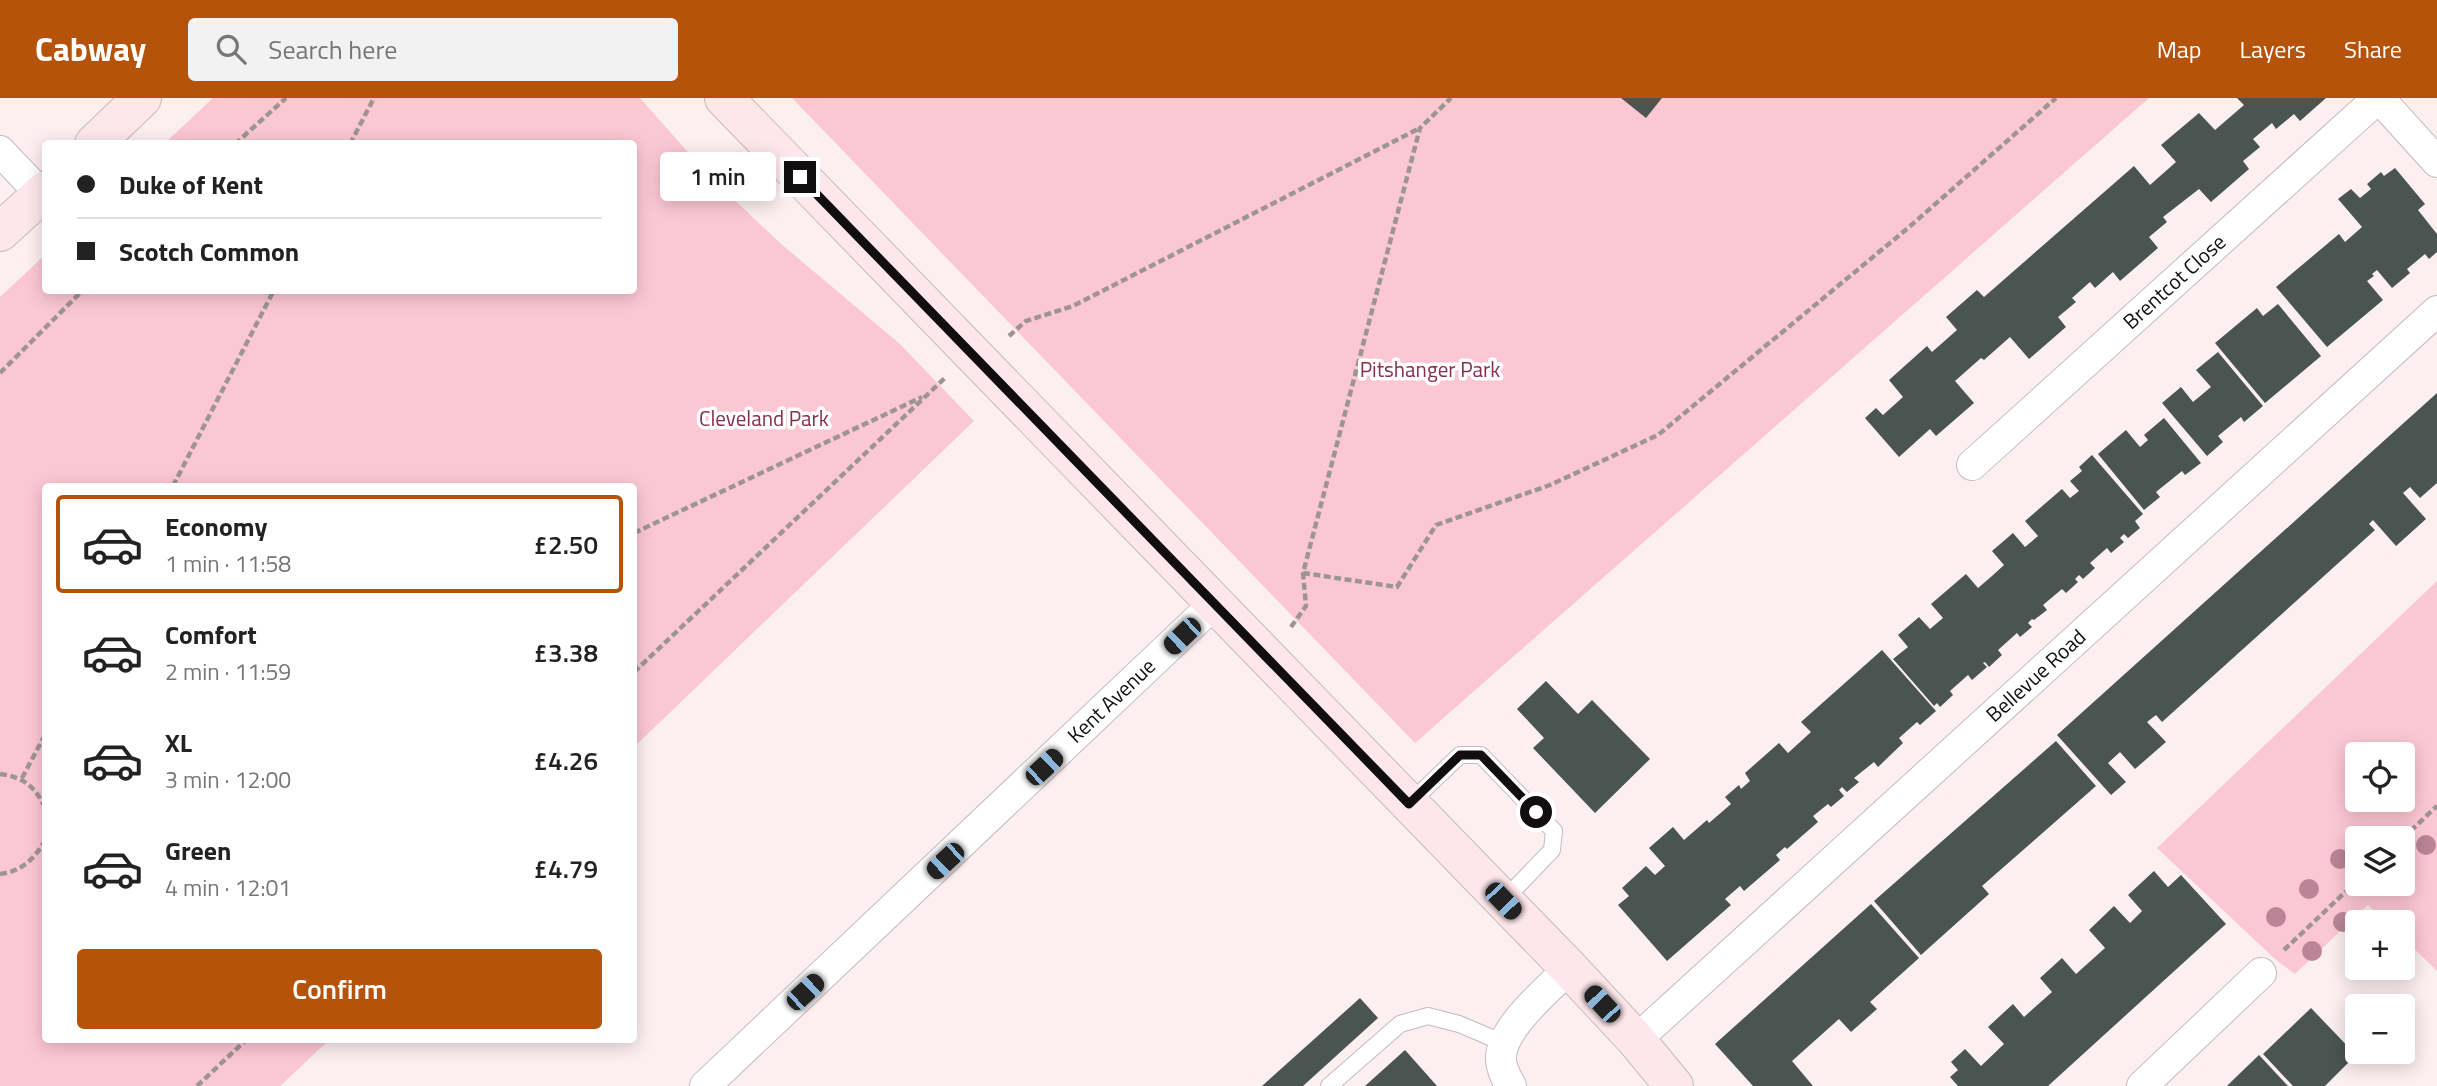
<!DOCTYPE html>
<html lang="en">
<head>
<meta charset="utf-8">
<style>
  body { margin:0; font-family:"Titillium Web",sans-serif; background:#f2f2f2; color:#222; height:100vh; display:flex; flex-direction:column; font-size:26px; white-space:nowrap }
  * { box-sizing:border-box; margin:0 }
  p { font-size:23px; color:#767676 }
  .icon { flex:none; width:38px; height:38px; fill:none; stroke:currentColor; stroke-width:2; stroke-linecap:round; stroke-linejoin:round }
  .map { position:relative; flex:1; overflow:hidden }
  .drawer { position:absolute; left:42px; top:385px; width:595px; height:560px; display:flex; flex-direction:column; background:#fff; border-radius:7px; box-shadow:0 4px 18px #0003 }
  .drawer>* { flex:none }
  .hud { position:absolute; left:42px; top:42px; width:595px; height:154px; border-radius:7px; box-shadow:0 4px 18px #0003; display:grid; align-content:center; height:154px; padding:0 35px; background:#fff }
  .tools { position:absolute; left:2345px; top:644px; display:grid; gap:14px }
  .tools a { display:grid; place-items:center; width:70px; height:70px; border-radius:7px; background:#fff; box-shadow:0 4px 18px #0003; font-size:35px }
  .end { position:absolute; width:32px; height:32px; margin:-16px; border:9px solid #120e0f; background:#fff; box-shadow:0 0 0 4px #fff }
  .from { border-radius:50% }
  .bubble { position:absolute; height:49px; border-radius:7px; background:#fff; box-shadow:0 4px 18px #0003; font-size:23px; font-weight:600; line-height:49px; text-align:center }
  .car { position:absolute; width:21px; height:42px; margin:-21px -10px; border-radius:9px; box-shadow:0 0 5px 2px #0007; background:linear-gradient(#222 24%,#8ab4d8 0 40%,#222 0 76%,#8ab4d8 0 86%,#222 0) }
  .hud b { display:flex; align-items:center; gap:24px; height:66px; font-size:26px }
  .hud b+b { border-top:2px solid #e0e0e0 }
  .hud i { width:18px; height:18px; background:#222 }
  ul { padding:12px 0 0; list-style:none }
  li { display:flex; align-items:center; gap:21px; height:98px; margin:0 14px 10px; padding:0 21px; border:4px solid transparent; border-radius:7px }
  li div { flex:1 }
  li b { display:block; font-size:26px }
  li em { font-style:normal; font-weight:600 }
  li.on { border-color:#b45309 }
  li>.icon { width:63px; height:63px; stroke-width:1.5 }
  .cta { display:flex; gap:14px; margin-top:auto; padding:14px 35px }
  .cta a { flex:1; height:80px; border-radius:7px; background:#b45309; color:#fff; font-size:28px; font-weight:600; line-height:80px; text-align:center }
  header { display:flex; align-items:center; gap:42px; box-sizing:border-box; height:98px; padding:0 35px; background:#b45309; color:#fff }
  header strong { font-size:33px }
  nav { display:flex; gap:38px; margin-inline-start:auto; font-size:24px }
  .search { width:490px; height:63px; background:#f2f2f2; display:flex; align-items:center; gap:18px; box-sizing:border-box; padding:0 24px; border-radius:7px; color:#767676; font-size:26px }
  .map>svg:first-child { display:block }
  .green { fill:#fcc7d4; fill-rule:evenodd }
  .building { fill:#4a5451 }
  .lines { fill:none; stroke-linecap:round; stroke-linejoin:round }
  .service-casing { stroke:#c6babd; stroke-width:18 }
  .minor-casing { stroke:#c6babd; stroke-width:32 }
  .secondary-casing { stroke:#c6babd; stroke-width:40 }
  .path { stroke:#9d9496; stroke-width:4.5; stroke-dasharray:7 3.5; stroke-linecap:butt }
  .service { stroke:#fff; stroke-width:16 }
  .minor { stroke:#fff; stroke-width:30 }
  .secondary { stroke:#fde7ec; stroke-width:38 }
  .tree { fill:#bb8597 }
  .route { stroke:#120e0f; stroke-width:9 }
  .labels { text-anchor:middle; stroke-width:7; stroke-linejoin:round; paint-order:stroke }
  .street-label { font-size:21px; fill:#120e0f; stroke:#fff }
  .park-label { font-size:21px; fill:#862f4d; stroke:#fff }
</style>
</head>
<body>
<header>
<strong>Cabway</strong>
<div class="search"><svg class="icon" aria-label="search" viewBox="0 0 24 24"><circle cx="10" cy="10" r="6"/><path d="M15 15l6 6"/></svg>Search here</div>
<nav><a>Map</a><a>Layers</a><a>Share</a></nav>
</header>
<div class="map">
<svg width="2437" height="988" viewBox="0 0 2437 988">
  <rect width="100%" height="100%" fill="#fceff2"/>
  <g class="green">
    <polygon points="213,0 640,0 711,80 780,145 900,246 974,323 634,649 634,388 46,388 46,942 329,942 280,988 0,988 0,199 45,157 46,192 634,192 634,46 165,45"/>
    <polygon points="792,0 2149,0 1415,645"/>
    <path d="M 2437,483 L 2437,873 L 2403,840 L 2403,824 L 2386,824 L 2368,807 L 2295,876 L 2275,861 L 2157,750 ZM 2357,656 L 2403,656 L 2403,702 L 2357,702 ZM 2357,740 L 2403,740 L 2403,786 L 2357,786 Z"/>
  </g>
  <g class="building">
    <polygon points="1621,0 1662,0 1646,20"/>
    <polygon points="2237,0 2326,0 2300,23 2294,16 2276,31 2272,25 2253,41 2260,49 2243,63 2249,71 2211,104 2199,91 2163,119 2167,124 2149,139 2158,150 2120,183 2113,174 2095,190 2090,184 2072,200 2076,204 2058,219 2066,229 2029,261 2010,239 1984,262 1981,260 1955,283 1974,305 1936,338 1930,331 1899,359 1865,320 1876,310 1883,317 1903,299 1889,282 1927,248 1932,254 1957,232 1946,219 1977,192 1984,199 2134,68 2150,87 2176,64 2161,47 2199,15 2215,32 2244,7"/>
    <polygon points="2395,70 2425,106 2418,112 2437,136 2437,154 2429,161 2425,156 2407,171 2410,175 2392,190 2377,172 2372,176 2374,178 2367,183 2383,202 2327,249 2276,189 2339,136 2345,144 2362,129 2338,101 2351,91 2360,100 2371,91 2367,86 2381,74 2384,78"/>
    <polygon points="2278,206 2321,258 2265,305 2215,245 2257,210 2263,218"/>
    <polygon points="2218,254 2263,308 2244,324 2241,319 2218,338 2223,344 2207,358 2162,305 2181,289 2193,304 2211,289 2196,272"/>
    <polygon points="2437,295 2437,385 2420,400 2410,389 2403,395 2426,421 2396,448 2373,422 2369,426 2375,432 2162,624 2156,617 2147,624 2166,644 2135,671 2120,654 2108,665 2126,684 2111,697 2057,637"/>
    <polygon points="2164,320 2201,365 2185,377 2182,373 2156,394 2160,399 2144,412 2098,356 2126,332 2140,349 2148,342 2144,337"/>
    <polygon points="2092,357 2143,416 2135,423 2140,430 2128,440 2124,436 2120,440 2124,444 2111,455 2107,450 2090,465 2095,470 2083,481 2079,477 2075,481 2078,484 2066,495 2062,491 2043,507 2047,512 2034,522 2032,521 2028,525 2032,529 2020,539 2017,535 1998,552 2002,557 1989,569 1985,564 1983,565 1987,569 1972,582 1968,577 1950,593 1953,597 1940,609 1937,605 1934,608 1893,561 1908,549 1898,537 1919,519 1930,531 1943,520 1931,506 1966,476 1978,490 1992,478 2004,467 1992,453 2013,435 2025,449 2038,438 2025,423 2062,391 2070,400 2079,393 2070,383 2082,373 2079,369"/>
    <polygon points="1882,552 1936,613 1920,627 1917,624 1899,640 1903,645 1878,669 1874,664 1854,680 1859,684 1847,694 1842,689 1839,692 1844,698 1831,709 1828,706 1813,718 1818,724 1787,751 1785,749 1776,757 1780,762 1744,793 1740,788 1725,801 1731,807 1667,863 1618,807 1629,798 1622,790 1646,768 1655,777 1665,768 1649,750 1673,729 1684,742 1707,722 1709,725 1731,706 1725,699 1739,687 1741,691 1750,683 1745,675 1779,645 1788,655 1811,634 1801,624"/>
    <polygon points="1546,583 1578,616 1592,602 1650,661 1595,715 1533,650 1544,640 1517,611"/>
    <polygon points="2056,643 2096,688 1982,788 1989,796 1921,857 1874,803"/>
    <polygon points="2154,773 2168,789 2181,777 2226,826 2048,988 1958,988 1950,979 1958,972 1951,964 1965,951 1981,968 2004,946 1988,929 2013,906 2024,919 2052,894 2040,880 2062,860 2076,876 2105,850 2089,832 2114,808 2130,825 2142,813 2128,797"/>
    <polygon points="1871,806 1919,860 1870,904 1877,911 1851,934 1839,921 1792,963 1813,988 1753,988 1715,946"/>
    <polygon points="1360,900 1378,920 1303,988 1262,988"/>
    <polygon points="2311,910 2356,957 2325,988 2293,988 2263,956"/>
    <polygon points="1405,952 1437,988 1365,988"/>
    <polygon points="2259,957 2288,988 2227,988 2234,981"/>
  </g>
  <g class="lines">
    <defs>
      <g id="service">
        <polyline points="1409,706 1460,657 1481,657 1554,733 1552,752 1503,803"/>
        <polyline points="1329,988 1400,926 1428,918 1459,926 1504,945"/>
      </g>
      <g id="minor">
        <polyline points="2379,0 2437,64"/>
        <polyline points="0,53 41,96"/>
        <path id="s1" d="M 1972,367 L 2378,0"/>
        <path id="s2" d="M 1636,942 L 2437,213"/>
        <path id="s3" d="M 705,988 L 1214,506"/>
        <path d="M 1511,988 C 1506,979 1502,973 1501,962 C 1499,931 1548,892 1569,870"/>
        <polyline points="2142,988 2261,875"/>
      </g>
      <g id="secondary">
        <polyline points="724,0 1569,870 1636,942 1674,988"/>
        <polyline points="94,46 142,0"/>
        <polyline points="0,134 46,92"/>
      </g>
    </defs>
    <use href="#service" class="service-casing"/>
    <use href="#minor" class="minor-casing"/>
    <use href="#secondary" class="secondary-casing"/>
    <g class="path">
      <polyline points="235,46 286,0"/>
      <polyline points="350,46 374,0"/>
      <polyline points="1009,238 1026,223 1073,208 1420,30"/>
      <polyline points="0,275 83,192"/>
      <polyline points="173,388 274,192"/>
      <polyline points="634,435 922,299"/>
      <polyline points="1303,475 1397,489 1436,427 1550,387 1658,337 1908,130 2056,0"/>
      <polyline points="1291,529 1306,508 1303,475 1420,30 1451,0"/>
      <polyline points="634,574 946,279"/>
      <path d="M 0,676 C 24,679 36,689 46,712"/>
      <polyline points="22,680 46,635"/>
      <polyline points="2403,740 2437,708"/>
      <path d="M 0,776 C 23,773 35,760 46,741"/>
      <polyline points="2284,852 2357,783"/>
      <polyline points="197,988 246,942"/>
    </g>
    <use href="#service" class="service"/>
    <use href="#minor" class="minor"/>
    <use href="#secondary" class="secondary"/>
  </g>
  <g class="tree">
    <circle cx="2426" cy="747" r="10"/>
    <circle cx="2340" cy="761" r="10"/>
    <circle cx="2309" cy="791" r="10"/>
    <circle cx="2276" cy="819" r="10"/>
    <circle cx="2343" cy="824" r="10"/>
    <circle cx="2312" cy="853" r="10"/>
  </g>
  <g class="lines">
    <polyline class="route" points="800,79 1409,706 1460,657 1481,657 1536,714"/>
  </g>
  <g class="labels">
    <g class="street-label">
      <text dy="7" stroke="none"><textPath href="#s1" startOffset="273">Brentcot Close</textPath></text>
      <text dy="7" stroke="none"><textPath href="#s2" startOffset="541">Bellevue Road</textPath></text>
      <text dy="7" stroke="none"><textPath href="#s3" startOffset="560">Kent Avenue</textPath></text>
    </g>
    <g class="park-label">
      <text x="1430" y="279">Pitshanger Park</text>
      <text x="764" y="328">Cleveland Park</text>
    </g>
  </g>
</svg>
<div class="tools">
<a><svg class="icon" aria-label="locate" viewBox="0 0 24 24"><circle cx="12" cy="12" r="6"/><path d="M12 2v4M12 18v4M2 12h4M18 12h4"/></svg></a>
<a><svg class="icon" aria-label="layers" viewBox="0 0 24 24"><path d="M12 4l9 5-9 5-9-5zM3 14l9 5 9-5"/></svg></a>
<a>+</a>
<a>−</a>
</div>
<i class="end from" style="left:1536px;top:714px"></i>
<i class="end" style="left:800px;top:79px"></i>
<div class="bubble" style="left:660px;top:54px;width:116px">1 min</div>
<i class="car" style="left:1182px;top:538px;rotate:226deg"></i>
<i class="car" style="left:1044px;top:669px;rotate:47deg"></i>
<i class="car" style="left:945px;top:763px;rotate:227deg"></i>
<i class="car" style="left:1503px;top:803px;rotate:136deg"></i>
<i class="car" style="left:805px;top:894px;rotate:47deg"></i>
<i class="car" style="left:1602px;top:906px;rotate:317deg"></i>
<div class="hud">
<b><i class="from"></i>Duke of Kent</b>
<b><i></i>Scotch Common</b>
</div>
<section class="drawer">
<ul>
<li class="on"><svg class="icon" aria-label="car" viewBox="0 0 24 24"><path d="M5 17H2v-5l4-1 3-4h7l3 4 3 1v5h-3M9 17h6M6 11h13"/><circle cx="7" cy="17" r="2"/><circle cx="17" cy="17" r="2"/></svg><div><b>Economy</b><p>1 min · 11:58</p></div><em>£2.50</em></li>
<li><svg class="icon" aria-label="car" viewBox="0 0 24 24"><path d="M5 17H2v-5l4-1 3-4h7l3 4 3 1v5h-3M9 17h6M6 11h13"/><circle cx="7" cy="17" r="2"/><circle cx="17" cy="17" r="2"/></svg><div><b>Comfort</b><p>2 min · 11:59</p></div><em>£3.38</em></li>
<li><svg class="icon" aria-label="car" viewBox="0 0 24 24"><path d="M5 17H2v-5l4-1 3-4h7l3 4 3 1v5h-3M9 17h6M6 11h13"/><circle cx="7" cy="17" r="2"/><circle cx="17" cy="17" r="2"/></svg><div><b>XL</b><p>3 min · 12:00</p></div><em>£4.26</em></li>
<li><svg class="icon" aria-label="car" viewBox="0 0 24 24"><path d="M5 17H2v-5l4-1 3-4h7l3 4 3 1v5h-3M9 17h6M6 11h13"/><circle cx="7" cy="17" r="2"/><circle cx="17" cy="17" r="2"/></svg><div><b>Green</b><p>4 min · 12:01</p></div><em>£4.79</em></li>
</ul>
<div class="cta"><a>Confirm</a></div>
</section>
</div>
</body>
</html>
